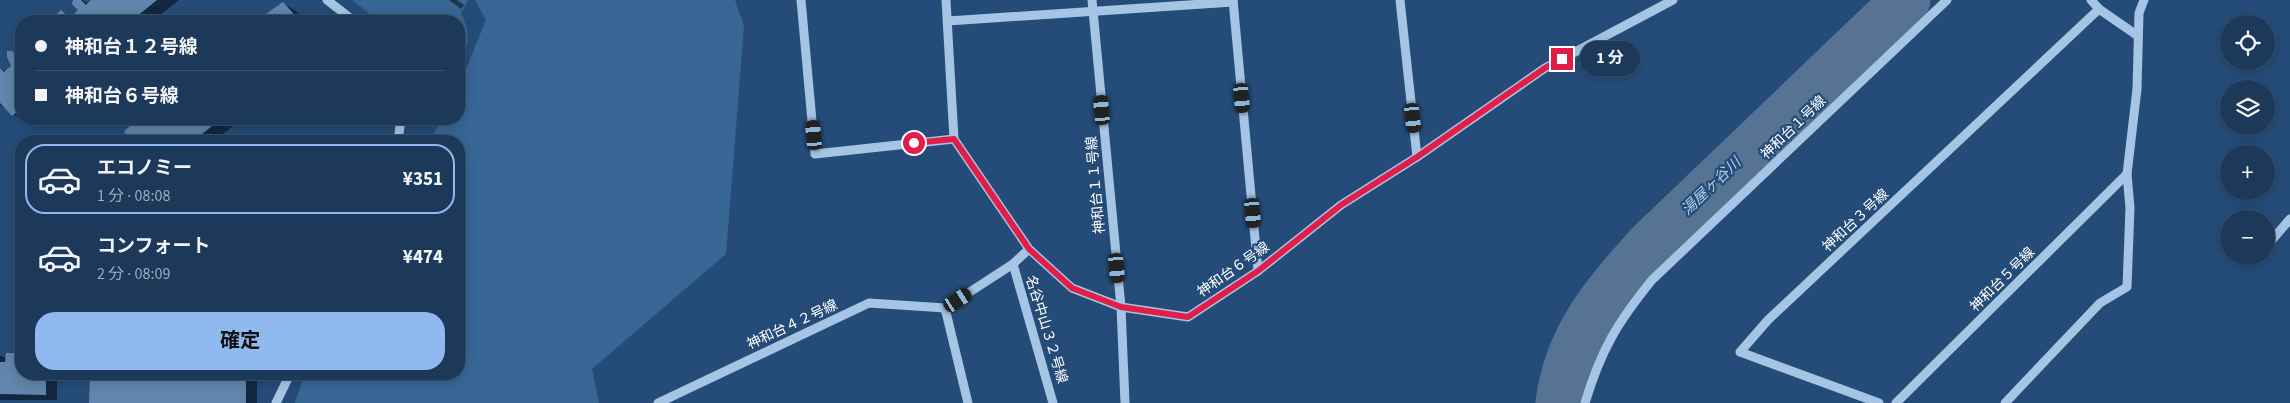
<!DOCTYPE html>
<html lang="ja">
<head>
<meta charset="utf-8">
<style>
  body { margin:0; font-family:"Source Sans 3","Noto Sans JP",sans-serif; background:#254060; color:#f1f3f6; height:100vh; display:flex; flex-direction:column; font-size:19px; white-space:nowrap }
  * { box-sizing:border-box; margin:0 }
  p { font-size:16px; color:#a0acbb }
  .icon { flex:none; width:28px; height:28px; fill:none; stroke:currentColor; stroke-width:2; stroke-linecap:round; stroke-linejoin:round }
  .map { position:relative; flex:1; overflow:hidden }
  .sheet { position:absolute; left:15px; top:135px; width:450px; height:245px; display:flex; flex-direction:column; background:#1c395a; border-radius:20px; box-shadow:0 2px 12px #0003,0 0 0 1px #3a5370 }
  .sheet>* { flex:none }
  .guide { position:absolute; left:15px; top:15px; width:450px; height:110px; border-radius:20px; box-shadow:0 2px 12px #0003,0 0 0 1px #3a5370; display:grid; align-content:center; height:110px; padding:0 20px; background:#1c395a }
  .buttons { position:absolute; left:2220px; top:15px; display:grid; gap:10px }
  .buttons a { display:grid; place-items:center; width:55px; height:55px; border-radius:50%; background:#1c395a; box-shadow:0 2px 12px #0003,0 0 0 1px #3a5370; font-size:25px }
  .end { position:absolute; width:22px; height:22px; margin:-11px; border:6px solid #e11d48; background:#fff; box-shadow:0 0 0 2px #fff }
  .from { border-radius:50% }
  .bubble { position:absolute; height:35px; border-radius:18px; background:#1c395a; box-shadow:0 2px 12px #0003,0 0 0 1px #3a5370; font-size:16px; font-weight:700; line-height:35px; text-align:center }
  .car { position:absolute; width:15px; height:30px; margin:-15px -8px; border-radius:6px; box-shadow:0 0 4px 1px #0007; background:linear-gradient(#222 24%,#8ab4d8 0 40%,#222 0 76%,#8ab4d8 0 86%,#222 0) }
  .guide b { display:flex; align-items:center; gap:18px; height:48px; font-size:19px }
  .guide b+b { border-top:1px solid #3a5370 }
  .guide i { width:12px; height:12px; background:#f1f3f6 }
  ul { padding:9px 0 0; list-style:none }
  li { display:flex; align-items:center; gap:15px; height:70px; margin:0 10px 8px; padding:0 10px; border:2px solid transparent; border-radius:20px }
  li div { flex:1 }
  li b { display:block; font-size:19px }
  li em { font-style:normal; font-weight:700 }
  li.selected { border-color:#90b9f0 }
  li>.icon { width:45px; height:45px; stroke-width:1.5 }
  .action { display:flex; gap:10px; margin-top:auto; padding:10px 20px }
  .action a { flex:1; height:58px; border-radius:20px; background:#90b9f0; color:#111; font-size:20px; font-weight:700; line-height:58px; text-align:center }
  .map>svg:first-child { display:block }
  .green { fill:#386695 }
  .shadow { fill:#0007 }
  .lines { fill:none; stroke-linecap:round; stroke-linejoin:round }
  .river { stroke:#567393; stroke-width:49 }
  .building { fill:#6185ac }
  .minor { stroke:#a6c4e3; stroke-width:9 }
  .route { stroke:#e11d48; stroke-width:6 }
  .labels { text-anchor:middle; stroke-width:4.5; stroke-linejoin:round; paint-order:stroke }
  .street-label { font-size:14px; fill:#fff; stroke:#254c78 }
  .water-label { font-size:15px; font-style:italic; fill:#b1ceeb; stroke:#254c78 }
</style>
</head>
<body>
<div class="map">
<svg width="2290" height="403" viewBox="0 0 2290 403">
  <rect width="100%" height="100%" fill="#254c78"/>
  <g class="green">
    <path d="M 352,0 L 468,0 L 461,13 C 471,35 470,42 459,63 L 459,21 L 379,21 Z"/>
    <polygon points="475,0 735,0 744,26 726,254 592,369 599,403 295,403 305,374 459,374 459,141 429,141 442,119 459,119 459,86 486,20"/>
  </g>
  <g class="shadow">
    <polygon points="74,0 82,0 89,4 93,0 179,0 153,21 50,21 61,11 72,18 80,10"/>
    <polygon points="449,0 457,0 464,5 461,9"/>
    <polygon points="283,3 296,11 305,21 263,21 261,19"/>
    <polygon points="11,52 21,57 21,119 31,119 26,123 0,105 0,68 7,72 13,66"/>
    <polygon points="141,119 242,119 214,141 127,141 130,139 126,132"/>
    <polygon points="330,138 336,141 324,141"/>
    <polygon points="7,354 15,354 21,358 21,374 57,374 57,400 0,400 0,355 7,359"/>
    <polygon points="92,374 257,374 257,403 91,403"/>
  </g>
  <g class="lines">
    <path class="river" d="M 1560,403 C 1568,337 1607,292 1650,245 L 1906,0"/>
  </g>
  <g class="building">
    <polygon points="73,0 81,0 86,5 91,0 157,0 131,21 49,21 61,10 70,18 78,10 72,4"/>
    <polygon points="283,2 293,13 289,21 261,21 260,18"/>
    <polygon points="7,51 12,51 20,59 21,58 21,109 12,116 0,103 0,68 4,72 11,66 7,57"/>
    <polygon points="139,119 221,119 193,141 125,141 128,139 124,131"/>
    <polygon points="6,353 15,353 15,361 21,360 21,374 46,374 46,395 0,394 0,362 5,362"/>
    <polygon points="90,374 246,374 246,403 89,403"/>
  </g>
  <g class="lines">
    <g class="minor">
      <polyline points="327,0 354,21"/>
      <polyline points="801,0 815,154 954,139"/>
      <polyline points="946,0 954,139 1029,249 1072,288 1121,307 1188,317 1258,271 1341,205 1417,157 1545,68 1673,0"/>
      <polyline points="1092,0 1121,307 1125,403"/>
      <polyline points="1233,0 1258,271"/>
      <polyline points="1400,0 1417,157"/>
      <polyline points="2091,0 2099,9"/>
      <polyline points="948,21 1233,2"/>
      <polyline points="398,141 401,119"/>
      <polyline points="2266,247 2290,219"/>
      <polyline points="2258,257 2258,256"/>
      <polyline points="1013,264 1053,403"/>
      <polyline points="945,308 968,403"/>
      <polyline points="276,403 290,374"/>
      <polyline points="658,403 869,303 945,308 1013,264 1029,249"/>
      <path d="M 1585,403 C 1601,350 1617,323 1652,280 L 1947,0"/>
      <polyline points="1879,403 1740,352 1768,320 2099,9 2138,36"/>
      <polyline points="1896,403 2127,174"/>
      <polyline points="2005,403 2100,303 2127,287 2130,208 2127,174 2137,89 2139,13 2144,0"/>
    </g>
  </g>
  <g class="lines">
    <polyline class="route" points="914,143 954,139 1029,249 1072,288 1121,307 1188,317 1258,271 1341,205 1417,157 1545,68 1562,59"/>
  </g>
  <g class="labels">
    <g class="street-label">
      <text transform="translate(1793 127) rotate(-44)" y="5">神和台１号線</text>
      <text transform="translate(1095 185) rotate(-95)" y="5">神和台１１号線</text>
      <text transform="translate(1855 220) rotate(-43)" y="5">神和台３号線</text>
      <text transform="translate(1233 269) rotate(-35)" y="5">神和台６号線</text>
      <text transform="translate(2002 279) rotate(-45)" y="5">神和台５号線</text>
      <text transform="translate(792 324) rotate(-25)" y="5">神和台４２号線</text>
      <text transform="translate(1047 329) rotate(73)" y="5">名谷中山３２号線</text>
    </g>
    <g class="water-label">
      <text transform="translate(1711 186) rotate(-44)" y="5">湯屋ヶ谷川</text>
    </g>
  </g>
</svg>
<div class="buttons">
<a><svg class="icon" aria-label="locate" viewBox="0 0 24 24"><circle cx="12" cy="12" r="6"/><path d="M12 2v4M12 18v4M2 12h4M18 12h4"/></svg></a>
<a><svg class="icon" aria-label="layers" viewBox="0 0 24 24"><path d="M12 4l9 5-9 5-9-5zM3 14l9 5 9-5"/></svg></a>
<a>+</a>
<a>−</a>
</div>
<i class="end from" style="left:914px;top:143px"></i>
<i class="end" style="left:1562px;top:59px"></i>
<div class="bubble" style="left:1580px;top:41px;width:60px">1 分</div>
<i class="car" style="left:1242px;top:98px;rotate:175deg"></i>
<i class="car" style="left:1102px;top:110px;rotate:355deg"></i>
<i class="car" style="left:1413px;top:118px;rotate:174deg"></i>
<i class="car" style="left:814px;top:135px;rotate:355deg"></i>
<i class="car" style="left:1253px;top:213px;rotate:175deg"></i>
<i class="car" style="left:1117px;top:268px;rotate:175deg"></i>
<i class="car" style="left:958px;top:300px;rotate:57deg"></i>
<div class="guide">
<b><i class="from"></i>神和台１２号線</b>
<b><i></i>神和台６号線</b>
</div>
<section class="sheet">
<ul>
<li class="selected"><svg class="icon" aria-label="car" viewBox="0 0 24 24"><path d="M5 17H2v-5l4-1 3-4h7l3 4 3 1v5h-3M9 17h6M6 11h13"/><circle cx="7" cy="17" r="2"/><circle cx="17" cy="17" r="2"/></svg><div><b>エコノミー</b><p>1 分 · 08:08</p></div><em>¥351</em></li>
<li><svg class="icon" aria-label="car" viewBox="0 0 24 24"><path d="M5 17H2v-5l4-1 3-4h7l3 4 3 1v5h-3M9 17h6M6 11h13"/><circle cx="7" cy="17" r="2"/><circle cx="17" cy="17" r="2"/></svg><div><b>コンフォート</b><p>2 分 · 08:09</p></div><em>¥474</em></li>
</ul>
<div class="action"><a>確定</a></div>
</section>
</div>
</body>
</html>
